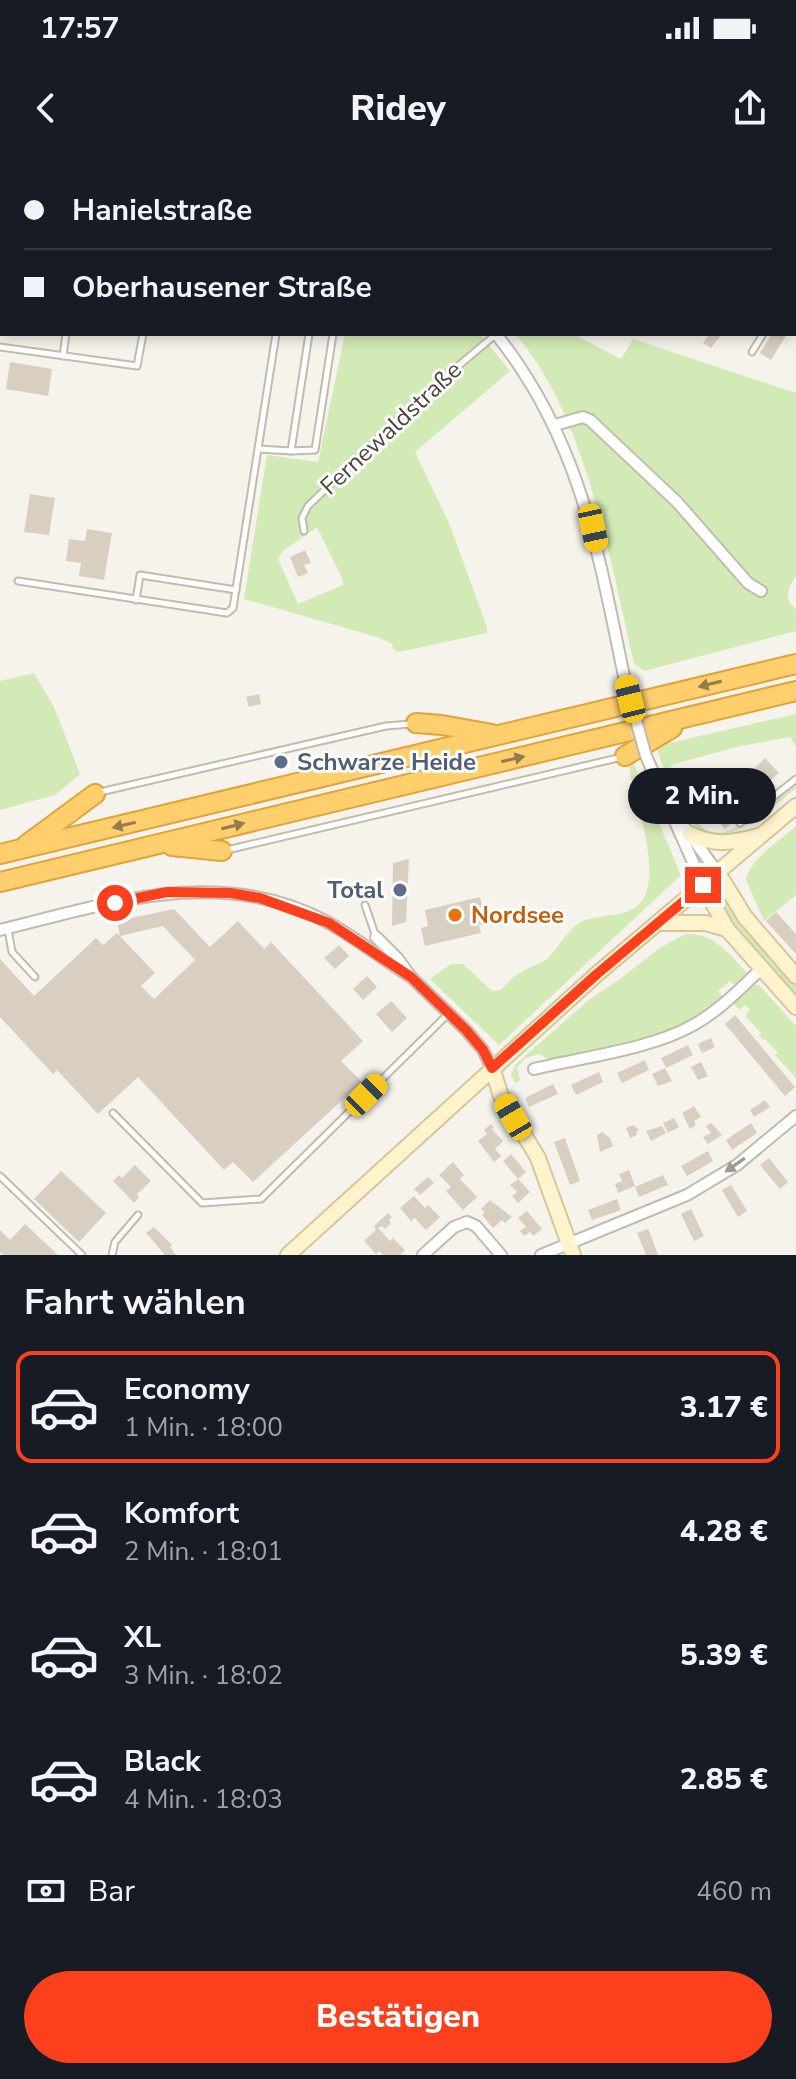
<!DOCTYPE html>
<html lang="de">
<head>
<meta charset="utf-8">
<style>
  body { margin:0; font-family:"Nunito Sans",sans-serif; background:#20242c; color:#f1f3f6; height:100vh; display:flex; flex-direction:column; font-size:30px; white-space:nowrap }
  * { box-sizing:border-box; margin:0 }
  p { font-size:26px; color:#9ea1a6 }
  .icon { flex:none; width:44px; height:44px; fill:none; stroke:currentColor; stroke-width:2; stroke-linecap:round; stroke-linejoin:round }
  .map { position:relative; height:1095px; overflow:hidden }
  .details { display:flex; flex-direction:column; background:#171b24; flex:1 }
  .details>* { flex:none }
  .top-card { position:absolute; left:0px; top:0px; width:796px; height:176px; box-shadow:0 4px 12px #0003; display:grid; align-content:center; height:176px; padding:0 24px; background:#171b24 }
  .end { position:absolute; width:36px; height:36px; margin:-18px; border:10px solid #fc3f1d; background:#fff; box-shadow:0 0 0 4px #fff }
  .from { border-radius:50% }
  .bubble { position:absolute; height:56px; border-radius:28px; background:#171b24; box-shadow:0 4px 12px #0003; font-size:26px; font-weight:800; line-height:56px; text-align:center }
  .car { position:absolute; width:24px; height:48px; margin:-24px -12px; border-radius:10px; box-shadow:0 0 6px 2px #0007; background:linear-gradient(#f5c518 24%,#345 0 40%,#f5c518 0 76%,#345 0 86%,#f5c518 0) }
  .top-card b { display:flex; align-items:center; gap:28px; height:76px; font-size:30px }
  .top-card b+b { border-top:2px solid #363941 }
  .top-card i { width:20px; height:20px; background:#f1f3f6 }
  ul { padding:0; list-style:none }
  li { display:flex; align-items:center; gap:24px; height:112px; margin:0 16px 12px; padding:0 8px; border:4px solid transparent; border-radius:16px }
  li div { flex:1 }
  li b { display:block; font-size:30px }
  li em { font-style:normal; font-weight:800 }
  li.selected { border-color:#fc3f1d }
  li>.icon { width:72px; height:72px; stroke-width:1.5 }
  h2 { padding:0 24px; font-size:36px; line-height:96px }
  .pay { display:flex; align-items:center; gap:20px; height:88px; padding:0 24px; font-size:30px }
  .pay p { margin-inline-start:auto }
  .action { display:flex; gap:16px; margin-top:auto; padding:16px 24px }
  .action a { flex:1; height:92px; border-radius:48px; background:#fc3f1d; color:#fff; font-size:32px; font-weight:800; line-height:92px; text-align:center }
  .status { display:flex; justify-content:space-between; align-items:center; height:56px; padding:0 40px; background:#171b24; direction:ltr }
  .status svg { height:22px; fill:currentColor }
  header { display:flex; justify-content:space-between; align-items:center; height:104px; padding:0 24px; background:#171b24; font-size:36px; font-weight:800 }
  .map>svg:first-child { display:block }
  .green { fill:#d2eab5; fill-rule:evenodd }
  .building { fill:#d8cfc1 }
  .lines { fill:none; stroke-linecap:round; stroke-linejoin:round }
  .lane-casing { stroke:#c2bbae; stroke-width:9 }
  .street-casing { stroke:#c2bbae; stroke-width:14 }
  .secondary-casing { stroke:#d6c79b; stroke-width:18 }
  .highway-casing { stroke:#e0a43c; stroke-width:22 }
  .lane { stroke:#fff; stroke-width:5 }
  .street { stroke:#fff; stroke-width:10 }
  .secondary { stroke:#fff3cd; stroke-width:14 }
  .highway { stroke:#ffcf6e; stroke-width:18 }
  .street-bridge-casing { stroke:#c2bbae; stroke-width:14; stroke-linecap:butt }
  .street-bridge { stroke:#fff; stroke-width:10 }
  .oneway { fill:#937c4e }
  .oneway2 { fill:#9c9892 }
  .route { stroke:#fc3f1d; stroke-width:10 }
  .service-dot { fill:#5c6f8a; stroke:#fff; stroke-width:3 }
  .food-dot { fill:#e8710a; stroke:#fff; stroke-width:3 }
  .labels { text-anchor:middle; stroke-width:6; stroke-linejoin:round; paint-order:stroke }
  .street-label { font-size:24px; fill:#4b4439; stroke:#fff }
  .service-label { font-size:24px; font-weight:bold; fill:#4e5e75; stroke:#fff; text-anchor:start }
  .food-label { font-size:24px; font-weight:bold; fill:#c56008; stroke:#fff; text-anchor:start }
</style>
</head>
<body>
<div class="status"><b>17:57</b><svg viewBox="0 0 49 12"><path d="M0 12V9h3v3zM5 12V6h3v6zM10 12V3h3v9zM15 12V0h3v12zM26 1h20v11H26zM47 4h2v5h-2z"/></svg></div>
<header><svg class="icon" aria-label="back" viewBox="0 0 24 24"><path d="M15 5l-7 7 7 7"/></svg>Ridey<svg class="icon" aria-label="share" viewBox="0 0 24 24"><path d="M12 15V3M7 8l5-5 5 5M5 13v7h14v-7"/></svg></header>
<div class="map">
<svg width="796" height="1095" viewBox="0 0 796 1095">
  <rect width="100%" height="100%" fill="#f6f3ec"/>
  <g class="green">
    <path d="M 345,174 L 480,174 L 510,211 L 415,292 L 449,363 L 487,467 L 487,473 L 399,492 L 394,490 L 391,483 L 377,477 L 244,439 L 267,295 L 318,302 ZM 317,367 L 343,420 L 343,425 L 298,444 L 278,399 L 283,391 Z"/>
    <path d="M 515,174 L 573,174 L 621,199 L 633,179 L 796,233 L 796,416 C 788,428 783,439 796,449 L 796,471 L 644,511 L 634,504 C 611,403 585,252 515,174 Z"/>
    <polygon points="34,513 54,547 80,614 55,635 0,650 0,521"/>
    <path d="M 796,554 L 796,587 L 790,577 L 736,587 L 671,605 C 675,622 682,641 693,656 C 698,663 703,670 711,672 C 735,679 778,638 796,624 L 796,628 C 777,644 730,686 704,673 C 681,662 664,610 656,586 Z"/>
    <path d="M 631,597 L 681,715 L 499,885 L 430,819 L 451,804 L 463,804 L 492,831 L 501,830 C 508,822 515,815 525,810 C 532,806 541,804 547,799 C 557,790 564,775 575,766 C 598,747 647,769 649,716 C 651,677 633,638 628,600 Z"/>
    <path d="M 796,666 L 796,735 L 764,761 L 746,720 C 749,699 781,680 796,666 Z"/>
    <polygon points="725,739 796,821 796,840 724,755 719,743"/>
    <path d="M 686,774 C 715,773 729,794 748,814 L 736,826 L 730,821 L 718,831 L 724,838 C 709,849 695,861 678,868 C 640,885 592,891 551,901 L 539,894 L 526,898 L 517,907 L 520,920 L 515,923 L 511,914 L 516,904 L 590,839 L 620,819 L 661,787 Z"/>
    <polygon points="755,825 759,825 796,866 796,918 775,895 778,893 765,879 763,880 759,875 761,873 745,856 750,850 745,845 739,850 734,844"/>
  </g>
  <g class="building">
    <polygon points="705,174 722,174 711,188 703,183 708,176"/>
    <polygon points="772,174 787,174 771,200 760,193"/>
    <polygon points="10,202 52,209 48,236 6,229"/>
    <polygon points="30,334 55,338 49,375 24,372"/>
    <polygon points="87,369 112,373 104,420 79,416 81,403 66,401 69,379 85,381"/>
    <polygon points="305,390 311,403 304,405 308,413 298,417 290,397"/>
    <polygon points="259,534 261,544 249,547 246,537"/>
    <polygon points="765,598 779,613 768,622 755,608"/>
    <polygon points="697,610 707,620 698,629 691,622 696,616 693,614"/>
    <polygon points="722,635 729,643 725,646 736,659 725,669 713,655 719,650 714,645"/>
    <polygon points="409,699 406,762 392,766 393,703"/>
    <polygon points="480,737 486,763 479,765 481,773 425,786 421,768 428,766 425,750"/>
    <polygon points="174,749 210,787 238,761 264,789 271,782 363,881 341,901 362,922 253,1022 233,1002 224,1010 138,917 98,954 57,910 53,914 0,857 0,799 34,836 96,778 103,785 117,773 155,813 141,826 154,839 195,800 163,766 120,776 117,761"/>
    <polygon points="776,752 796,774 796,794 766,761"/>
    <polygon points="339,785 349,796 335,809 324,798"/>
    <polygon points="367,816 377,827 363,840 353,829"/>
    <polygon points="391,841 407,858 392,872 376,854"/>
    <polygon points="735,855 795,927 785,936 725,864"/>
    <polygon points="711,878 715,887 702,893 698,884"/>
    <polygon points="688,885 693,895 666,908 661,898"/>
    <polygon points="645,900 649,910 622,923 617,913"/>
    <polygon points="701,902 708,916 698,920 691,907"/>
    <polygon points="665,908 672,921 658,926 652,914"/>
    <polygon points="599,912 603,922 576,935 571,925"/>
    <polygon points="553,924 558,934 529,947 525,938"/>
    <polygon points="765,940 770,947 754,957 750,950"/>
    <polygon points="694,946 701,957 694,961 696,965 690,969 682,953"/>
    <polygon points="674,958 679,967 668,973 663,963"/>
    <polygon points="711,963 722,975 708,984 703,977 711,973 706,966"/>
    <polygon points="751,963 757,973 732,990 726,980"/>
    <polygon points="491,964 494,967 492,969 503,981 495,989 501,996 494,1002 478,981 487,974 484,970"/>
    <polygon points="633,965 639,970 636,972 637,975 630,978 626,968"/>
    <polygon points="662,966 666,973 651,981 646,971"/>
    <polygon points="602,972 610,978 613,986 600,992 597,975"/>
    <polygon points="565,978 580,1021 570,1025 554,982"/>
    <polygon points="708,991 713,1001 687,1016 681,1006"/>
    <polygon points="511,994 526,1012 518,1019 530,1032 518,1043 512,1036 517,1032 510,1025 518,1019 503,1001"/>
    <polygon points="769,998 788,1022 780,1029 760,1005"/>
    <polygon points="453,1002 464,1015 460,1019 477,1037 463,1050 446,1031 451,1027 439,1015"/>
    <polygon points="135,1005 151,1021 137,1034 139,1037 134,1043 113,1021 119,1015 122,1018"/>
    <polygon points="629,1010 635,1026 618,1033 615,1024 622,1021 619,1014"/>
    <polygon points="61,1011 106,1053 79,1082 34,1039"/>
    <polygon points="663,1015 668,1025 639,1037 635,1027"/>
    <polygon points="428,1017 434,1023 420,1035 414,1029"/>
    <polygon points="731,1025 747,1051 738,1057 722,1030"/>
    <polygon points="414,1036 425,1048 428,1045 440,1057 426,1070 415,1058 411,1061 400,1048"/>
    <polygon points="617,1039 621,1050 592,1060 588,1050"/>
    <polygon points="490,1040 512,1057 505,1063 502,1060 493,1068 482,1055 485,1053 481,1049"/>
    <polygon points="691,1049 704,1076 694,1081 681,1054"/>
    <polygon points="527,1051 542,1069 533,1076 530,1072 524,1076 520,1071 526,1067 518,1058"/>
    <polygon points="388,1053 392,1057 389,1060 391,1063 385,1069 382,1066 376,1069 374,1066"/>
    <polygon points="25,1064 58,1095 3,1095 0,1092 0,1070 10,1080"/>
    <polygon points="154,1067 172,1085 170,1087 176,1095 165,1095 146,1073"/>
    <polygon points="378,1068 390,1081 393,1078 405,1090 400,1095 383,1095 379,1091 376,1094 364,1081"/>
    <polygon points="648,1069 651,1076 658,1095 646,1095 640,1080 637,1073"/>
  </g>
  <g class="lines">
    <defs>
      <g id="lane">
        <polyline points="345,0 357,2"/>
        <polyline points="148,2 148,0"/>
        <polyline points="333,2 334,0"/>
        <polyline points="0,64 2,65"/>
        <polyline points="0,187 137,206 143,174"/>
        <polyline points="752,192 763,174"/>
        <polyline points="63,196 66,174"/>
        <polyline points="259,289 291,291 309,174"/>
        <polyline points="291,291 315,290 333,174"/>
        <polyline points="304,371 302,358 308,346 420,238 495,175"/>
        <polyline points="18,421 227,453 233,448 276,174"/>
        <polyline points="136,440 140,415 236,430"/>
        <polyline points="100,632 386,566 411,564"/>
        <polyline points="740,663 796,619"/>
        <polyline points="227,690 622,597"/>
        <polyline points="365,745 376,777"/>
        <polyline points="8,769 12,792 35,817"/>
        <polyline points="113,953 202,1043 261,1039 448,854"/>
        <polyline points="0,1016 82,1095"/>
        <polyline points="112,1095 115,1082 138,1055"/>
      </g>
      <g id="street">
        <polyline points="390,0 390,2"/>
        <polyline points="302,2 302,0"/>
        <polyline points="544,2 544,0"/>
        <polyline points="700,2 700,0"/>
        <polyline points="794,142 796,143"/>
        <path d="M 496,174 C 581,281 598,392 625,521"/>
        <polyline points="555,265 583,257 590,260 677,342 748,423 761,431"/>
        <polyline points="646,596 703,725"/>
        <polyline points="674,653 718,713"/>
        <path d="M 0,770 C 109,743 222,704 329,763 C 357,779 384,800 411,817"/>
        <polyline points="376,777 398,799 411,817 466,870 483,890 492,908"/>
        <path d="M 534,909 C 583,897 653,889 695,864 C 720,850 741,828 762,808"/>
        <polyline points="423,1095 454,1067 467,1062 476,1066 501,1095"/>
        <polyline points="541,1095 687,1035 737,1005 796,956"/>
      </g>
      <g id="secondary">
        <path d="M 690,674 C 715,686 732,683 758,676"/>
        <polyline points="718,713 745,757 796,816"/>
        <polyline points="703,725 727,769 796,847"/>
        <polyline points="657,763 705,763 727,769"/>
        <polyline points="492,908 501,936 538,998 573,1095"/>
        <polyline points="288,1095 597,814 796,646"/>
      </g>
      <g id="highway">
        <polyline points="416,563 442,565 492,574"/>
        <polyline points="625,596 672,568"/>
        <polyline points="26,685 95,634"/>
        <polyline points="172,686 222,691"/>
        <polyline points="0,694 796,504"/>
        <polyline points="0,722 796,531"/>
      </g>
    </defs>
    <use href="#lane" class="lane-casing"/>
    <use href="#street" class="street-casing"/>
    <use href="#secondary" class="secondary-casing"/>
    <use href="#highway" class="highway-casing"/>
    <use href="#lane" class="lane"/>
    <use href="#street" class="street"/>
    <use href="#secondary" class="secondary"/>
    <use href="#highway" class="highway"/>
    <defs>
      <polyline id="street-bridge" points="625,521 646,596"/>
    </defs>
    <use href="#street-bridge" class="street-bridge-casing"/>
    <use href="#street-bridge" class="street-bridge"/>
  </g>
  <defs><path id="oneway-solid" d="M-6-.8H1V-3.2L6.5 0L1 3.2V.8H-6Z" transform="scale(2)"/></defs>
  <g class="oneway">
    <use href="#oneway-solid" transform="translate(710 524) rotate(166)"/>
    <use href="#oneway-solid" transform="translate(513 599) rotate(-13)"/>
    <use href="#oneway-solid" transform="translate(124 665) rotate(167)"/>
    <use href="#oneway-solid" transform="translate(233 666) rotate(-14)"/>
  </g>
  <use class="oneway2" href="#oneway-solid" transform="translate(735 1005) rotate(145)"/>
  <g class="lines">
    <polyline class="route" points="115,743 167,732 230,733 260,738 329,763 411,817 466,870 483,890 492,908 597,814 703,725"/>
  </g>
  <g class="service-dot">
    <circle cx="281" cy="602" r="8"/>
    <circle cx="400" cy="730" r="8"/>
  </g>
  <circle class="food-dot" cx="455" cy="755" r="8"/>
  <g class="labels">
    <g class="street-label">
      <text transform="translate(391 268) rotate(-43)" y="8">Fernewaldstraße</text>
    </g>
    <g class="service-label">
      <text x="297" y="610">Schwarze Heide</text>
      <text x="384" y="738" text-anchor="end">Total</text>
    </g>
    <g class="food-label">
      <text x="471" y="763">Nordsee</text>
    </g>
  </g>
</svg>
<i class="end from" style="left:115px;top:743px"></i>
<i class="end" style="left:703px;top:725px"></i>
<div class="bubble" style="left:628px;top:608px;width:148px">2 Min.</div>
<i class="car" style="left:593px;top:368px;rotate:168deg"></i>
<i class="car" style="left:630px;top:539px;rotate:346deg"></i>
<i class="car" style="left:366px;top:935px;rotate:45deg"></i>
<i class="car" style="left:513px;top:957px;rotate:330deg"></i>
<div class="top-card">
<b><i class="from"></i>Hanielstraße</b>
<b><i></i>Oberhausener Straße</b>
</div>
</div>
<section class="details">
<h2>Fahrt wählen</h2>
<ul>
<li class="selected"><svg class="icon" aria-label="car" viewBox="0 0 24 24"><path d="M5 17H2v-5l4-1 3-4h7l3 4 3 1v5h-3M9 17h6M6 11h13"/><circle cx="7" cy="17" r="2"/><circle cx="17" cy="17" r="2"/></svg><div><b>Economy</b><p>1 Min. · 18:00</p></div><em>3.17 €</em></li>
<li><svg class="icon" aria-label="car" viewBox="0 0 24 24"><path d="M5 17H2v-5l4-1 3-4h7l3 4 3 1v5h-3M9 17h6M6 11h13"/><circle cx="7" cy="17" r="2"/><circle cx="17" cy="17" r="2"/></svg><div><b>Komfort</b><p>2 Min. · 18:01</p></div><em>4.28 €</em></li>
<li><svg class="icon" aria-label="car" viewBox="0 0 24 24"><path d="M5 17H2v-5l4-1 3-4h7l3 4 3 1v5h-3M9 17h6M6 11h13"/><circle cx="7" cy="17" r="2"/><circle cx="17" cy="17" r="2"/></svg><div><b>XL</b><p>3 Min. · 18:02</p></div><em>5.39 €</em></li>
<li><svg class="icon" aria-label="car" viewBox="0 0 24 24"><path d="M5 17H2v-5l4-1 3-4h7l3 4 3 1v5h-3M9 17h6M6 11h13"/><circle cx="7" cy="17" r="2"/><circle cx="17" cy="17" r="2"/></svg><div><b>Black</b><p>4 Min. · 18:03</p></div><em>2.85 €</em></li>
</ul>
<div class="pay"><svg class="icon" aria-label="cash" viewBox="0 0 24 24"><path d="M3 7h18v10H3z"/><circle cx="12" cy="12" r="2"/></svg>Bar<p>460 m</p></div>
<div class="action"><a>Bestätigen</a></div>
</section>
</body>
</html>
